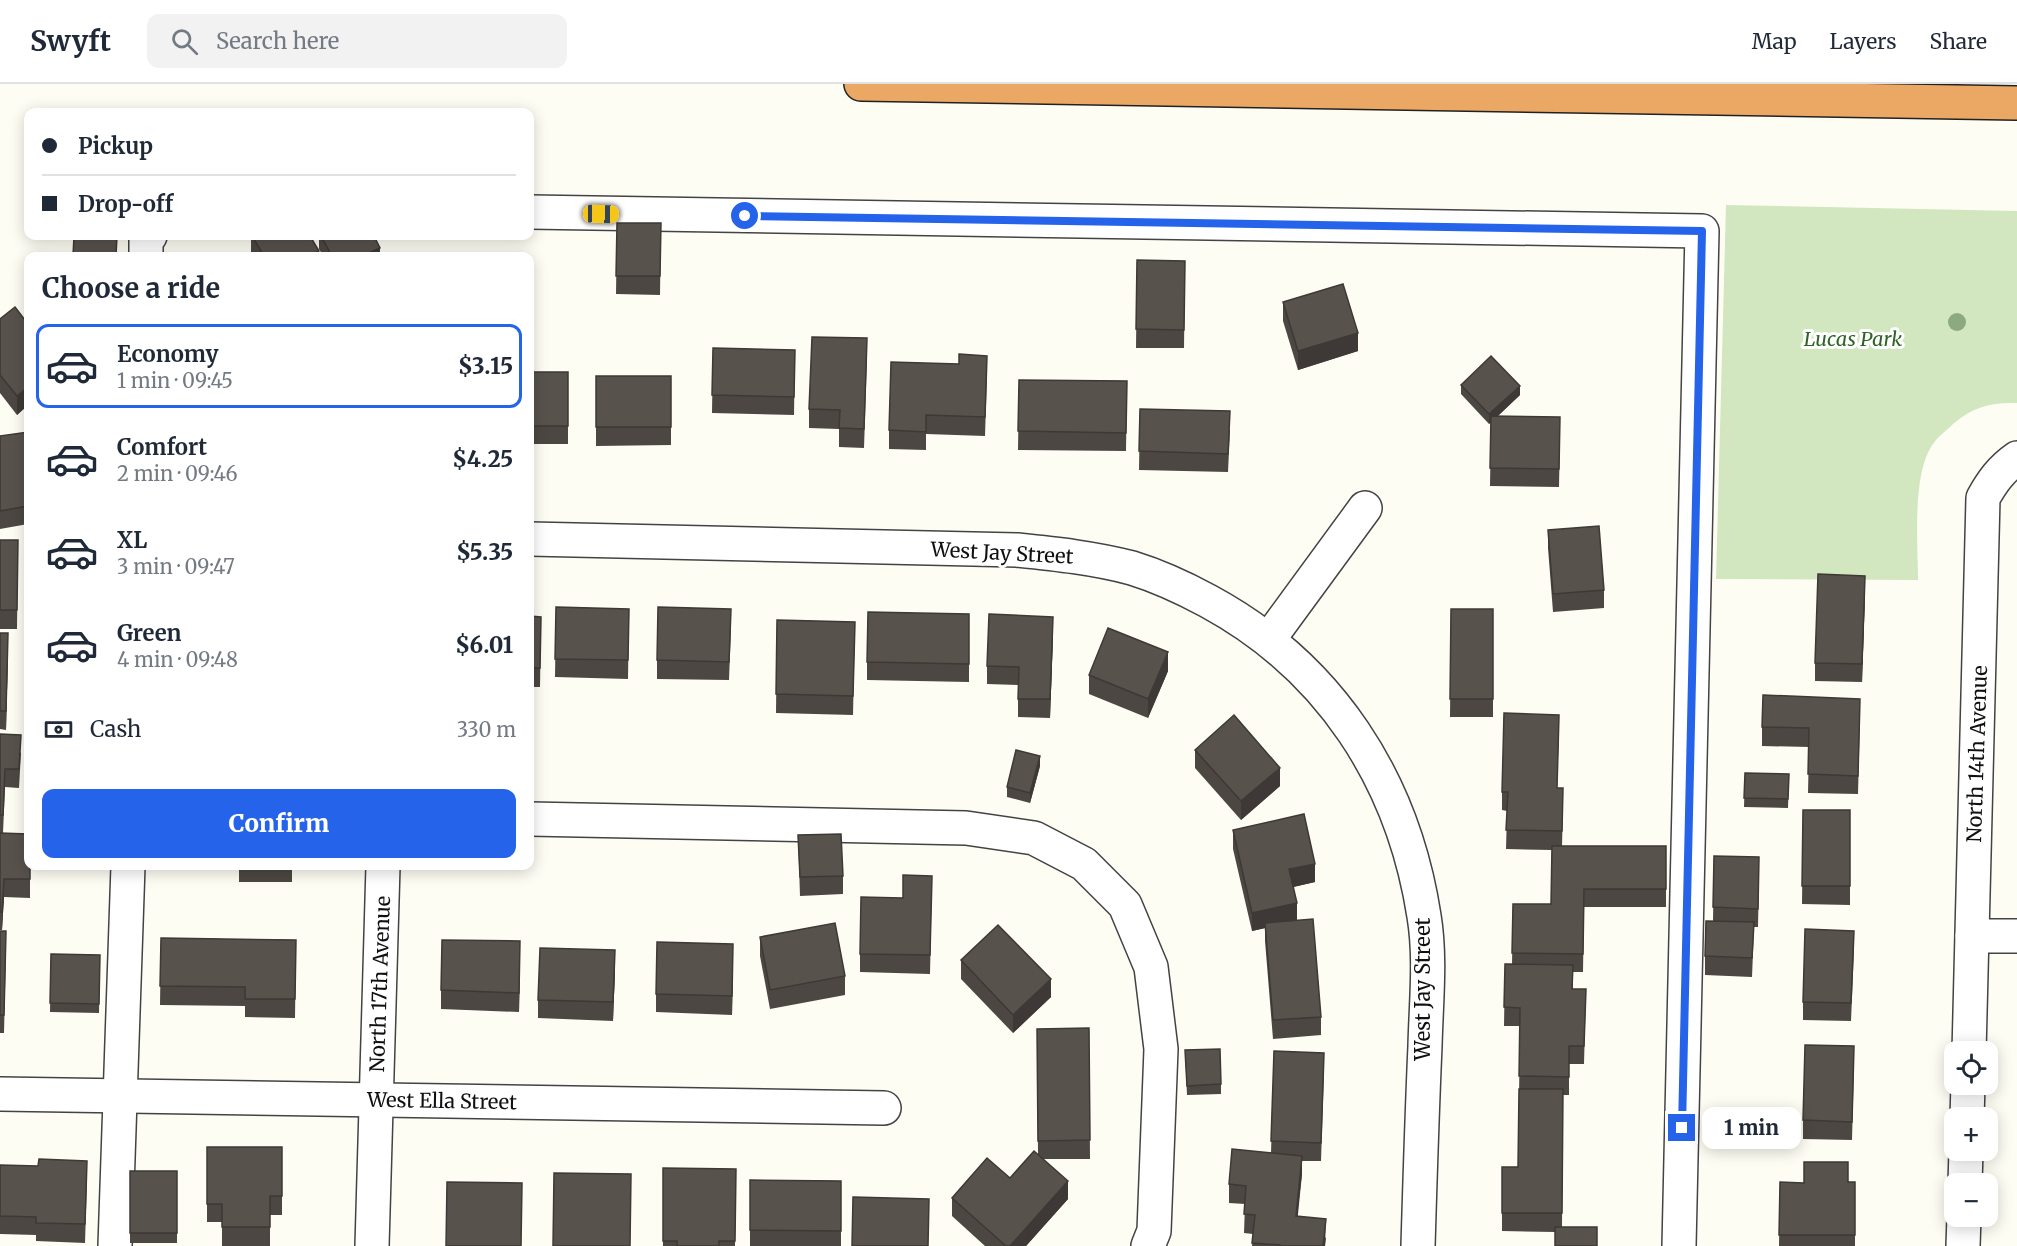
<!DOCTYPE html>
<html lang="en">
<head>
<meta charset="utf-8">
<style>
  body { margin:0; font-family:Merriweather,serif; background:#f2f2f3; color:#1f2937; height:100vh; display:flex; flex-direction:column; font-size:22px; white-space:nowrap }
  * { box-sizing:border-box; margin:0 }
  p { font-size:20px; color:#747a83 }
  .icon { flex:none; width:33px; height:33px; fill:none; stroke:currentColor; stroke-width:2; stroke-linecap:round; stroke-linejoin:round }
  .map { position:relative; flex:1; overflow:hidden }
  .drawer { position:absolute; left:24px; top:168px; width:510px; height:618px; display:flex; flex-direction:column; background:#fff; border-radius:12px; box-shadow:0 3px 15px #0003 }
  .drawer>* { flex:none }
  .banner { position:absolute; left:24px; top:24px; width:510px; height:132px; border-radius:12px; box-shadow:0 3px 15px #0003; display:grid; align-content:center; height:132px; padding:0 18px; background:#fff }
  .fabs { position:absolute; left:1944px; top:957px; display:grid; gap:12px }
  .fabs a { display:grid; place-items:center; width:54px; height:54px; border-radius:12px; background:#fff; box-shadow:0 3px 15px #0003; font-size:30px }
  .end { position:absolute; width:27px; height:27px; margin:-14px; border:8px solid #2563eb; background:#fff; box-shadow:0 0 0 3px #fff }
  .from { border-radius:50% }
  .bubble { position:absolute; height:42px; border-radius:12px; background:#fff; box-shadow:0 3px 15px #0003; font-size:20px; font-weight:800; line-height:42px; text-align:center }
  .car { position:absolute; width:18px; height:36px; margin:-18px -9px; border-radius:8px; box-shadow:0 0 4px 2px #0007; background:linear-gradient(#f5c518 24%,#345 0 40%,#f5c518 0 76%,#345 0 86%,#f5c518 0) }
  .banner b { display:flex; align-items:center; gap:21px; height:57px; font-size:22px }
  .banner b+b { border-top:2px solid #e0e1e3 }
  .banner i { width:15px; height:15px; background:#1f2937 }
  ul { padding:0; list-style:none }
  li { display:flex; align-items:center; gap:18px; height:84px; margin:0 12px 9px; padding:0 6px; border:3px solid transparent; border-radius:12px }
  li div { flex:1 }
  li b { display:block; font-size:22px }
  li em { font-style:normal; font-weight:800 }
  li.on { border-color:#2563eb }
  li>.icon { width:54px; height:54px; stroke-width:1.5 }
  h2 { padding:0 18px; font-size:27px; line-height:72px }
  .pay { display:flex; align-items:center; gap:15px; height:66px; padding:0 18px; font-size:22px }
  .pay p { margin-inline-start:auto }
  .button { display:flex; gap:12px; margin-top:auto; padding:12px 18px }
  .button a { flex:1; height:69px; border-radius:12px; background:#2563eb; color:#fff; font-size:24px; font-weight:800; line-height:69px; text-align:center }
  header { display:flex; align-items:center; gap:36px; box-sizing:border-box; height:84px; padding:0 30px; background:#fff; border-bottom:2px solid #e0e1e3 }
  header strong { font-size:28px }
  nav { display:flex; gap:33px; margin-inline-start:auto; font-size:21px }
  .search { width:420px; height:54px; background:#f2f2f3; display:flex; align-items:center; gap:15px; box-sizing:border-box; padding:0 21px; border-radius:12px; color:#747a83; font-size:22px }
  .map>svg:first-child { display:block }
  .green { fill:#d2e7bf }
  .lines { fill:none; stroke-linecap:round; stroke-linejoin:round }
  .minor-casing { stroke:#434343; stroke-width:36 }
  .highway-casing { stroke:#212121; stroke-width:36 }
  .minor { stroke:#fff; stroke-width:33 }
  .highway { stroke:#eba865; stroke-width:33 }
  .tree { fill:#8ca982 }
  .wall { fill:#4c4742 }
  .shaded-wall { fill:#3e3936 }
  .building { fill:#58524d; stroke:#3e3936; stroke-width:1.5 }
  .route { stroke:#2563eb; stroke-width:8 }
  .labels { text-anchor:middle; stroke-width:6; stroke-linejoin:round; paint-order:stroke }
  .park-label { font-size:20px; font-style:italic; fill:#2e6424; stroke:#fff }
  .street-label { font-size:20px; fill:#101010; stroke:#fff }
</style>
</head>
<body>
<header>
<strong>Swyft</strong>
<div class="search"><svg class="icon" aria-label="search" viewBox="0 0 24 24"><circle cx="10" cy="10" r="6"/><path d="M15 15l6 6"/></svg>Search here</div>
<nav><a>Map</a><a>Layers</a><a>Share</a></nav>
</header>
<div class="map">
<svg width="2017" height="1162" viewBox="0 0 2017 1162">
  <rect width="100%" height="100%" fill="#fefdf4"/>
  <path class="green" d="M 1726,121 L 2017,127 L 2017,319 C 1992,318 1972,323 1953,340 C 1946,347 1936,354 1931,363 C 1912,394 1918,461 1918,496 L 1716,495 Z"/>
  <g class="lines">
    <defs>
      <g id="minor">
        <polyline points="530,128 1702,147 1679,1162"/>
        <polyline points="146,172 146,157 150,152"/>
        <path d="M 530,455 L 1017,466 C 1056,470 1094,474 1132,484 C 1158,492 1184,504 1208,517 C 1330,583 1403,696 1424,832 C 1431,874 1426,919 1425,962 C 1422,1029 1420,1095 1418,1162"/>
        <polyline points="1269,555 1365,424"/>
        <polyline points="530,735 966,744 1034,754 1084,780 1125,821 1151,883 1161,965 1154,1147 1148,1162"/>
        <polyline points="1972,852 2017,852"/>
        <path d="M 1969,968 L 1983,414 C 1992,398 2001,385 2017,374"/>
        <polyline points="0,1010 884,1024"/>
        <polyline points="1967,1034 1968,1000"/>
        <polyline points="1965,1100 1966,1066"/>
        <polyline points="115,1162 128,782"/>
        <polyline points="372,1162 383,782"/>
        <polyline points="1963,1162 1964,1132"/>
      </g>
      <polyline id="highway" points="861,0 2017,19"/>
    </defs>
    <use href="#minor" class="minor-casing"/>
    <use href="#highway" class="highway-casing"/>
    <use href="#minor" class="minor"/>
    <use href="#highway" class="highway"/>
  </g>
  <circle class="tree" cx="1957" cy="238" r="9"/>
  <g class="wall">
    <polygon points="617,139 661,139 660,211 616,210"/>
    <polygon points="251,152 310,152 319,172 254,172 251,168"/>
    <polygon points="319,152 374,152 380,172 323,172 319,165"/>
    <polygon points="1137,176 1185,177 1184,264 1136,264"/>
    <polygon points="1283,218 1358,267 1298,286 1283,237"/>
    <polygon points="0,235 28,240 28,321 17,331 0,309"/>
    <polygon points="713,264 795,266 794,331 712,329"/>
    <polygon points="867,273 864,364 839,363 839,345 809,344 809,325"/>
    <rect x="530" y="288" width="38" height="72"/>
    <polygon points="987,290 985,352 926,350 926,366 889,365 889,346"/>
    <polygon points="596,292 671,292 671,361 596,362"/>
    <polygon points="1019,296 1127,297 1126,367 1018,366"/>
    <polygon points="1461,301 1520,311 1498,332 1560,352 1559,403 1490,402 1491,338 1489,340 1461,310"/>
    <polygon points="1140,325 1230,346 1228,388 1139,386"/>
    <polygon points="0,352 28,352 28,440 0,445"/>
    <polygon points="1548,446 1604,506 1604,524 1553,528 1548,464"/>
    <polygon points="0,456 18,456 17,545 0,545"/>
    <polygon points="1865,510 1862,598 1815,597 1815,579"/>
    <polygon points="556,523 629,525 628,595 555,593"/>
    <polygon points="1451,525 1493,525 1493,633 1450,633"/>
    <polygon points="969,530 969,598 867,596 867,578"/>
    <polygon points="530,532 541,533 540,603 530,603"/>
    <polygon points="777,536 855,538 853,631 776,629"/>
    <polygon points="731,543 729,596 657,595 657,576"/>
    <polygon points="0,549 8,568 6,646 0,645"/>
    <polygon points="1053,551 1050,634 1018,633 1018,601 987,600 987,582"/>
    <polygon points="1168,587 1148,634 1089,610 1089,591"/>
    <polygon points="1860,633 1858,710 1808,709 1809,663 1762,662 1762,643"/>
    <polygon points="1559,649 1557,704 1563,723 1562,762 1666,762 1666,823 1584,823 1583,888 1573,888 1573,905 1586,905 1584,980 1569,980 1569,1011 1563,1011 1562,1143 1555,1148 1502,1147 1502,1083 1518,1083 1520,942 1504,942 1505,880 1512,880 1513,820 1551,820 1552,766 1506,765 1507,727 1502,726 1502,708"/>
    <polygon points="0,650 21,669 19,704 5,703 3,749 30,782 30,814 4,813 2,846 0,846"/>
    <polygon points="1195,666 1280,702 1241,736 1195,684"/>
    <polygon points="1040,682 1030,719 1007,713 1007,703"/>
    <polygon points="1745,689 1789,690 1788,724 1744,723"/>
    <polygon points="1803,726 1850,726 1850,821 1802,820"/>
    <polygon points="1233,746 1315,798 1293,803 1297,836 1321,933 1321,951 1273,955 1265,857 1265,844 1252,847 1233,765"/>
    <polygon points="798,751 843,792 843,810 800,812"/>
    <polygon points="1714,772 1759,792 1758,843 1754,843 1752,893 1705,891 1705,872 1713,837"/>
    <rect x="239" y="782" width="53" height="16"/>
    <polygon points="932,792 930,890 860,888 860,870 903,814"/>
    <polygon points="0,847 6,865 4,949 0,949"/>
    <polygon points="760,853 845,892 845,911 770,925 760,872"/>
    <polygon points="161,854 296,856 295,934 245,933 245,922 160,921"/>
    <polygon points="1854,865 1851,937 1803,936 1803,918"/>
    <polygon points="51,870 100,871 99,929 50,928"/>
    <polygon points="520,876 519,928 441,925 441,906"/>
    <polygon points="961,876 1051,913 1013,949 961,895"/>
    <polygon points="733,878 732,931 656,928 656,910"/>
    <polygon points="615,885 613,937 538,934 538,916"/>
    <polygon points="1089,944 1090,1075 1043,1075 1068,1115 1026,1162 985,1162 952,1132 952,1114 1010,1094 1038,1071 1037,945"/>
    <polygon points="1185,966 1221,1000 1221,1010 1187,1011"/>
    <polygon points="1274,967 1324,987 1321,1077 1302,1077 1302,1090 1297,1132 1326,1154 1325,1162 1252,1162 1253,1150 1244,1149 1245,1120 1229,1119 1229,1100 1271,1069"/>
    <polygon points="1854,981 1852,1056 1803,1055 1803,1036"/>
    <polygon points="207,1063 282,1063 282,1131 270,1131 270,1162 222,1162 222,1138 207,1138"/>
    <polygon points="0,1081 87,1095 85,1159 36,1157 36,1151 0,1150"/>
    <polygon points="663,1084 736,1085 735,1162 663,1162"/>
    <rect x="130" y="1087" width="47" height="72"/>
    <polygon points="750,1096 841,1097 841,1162 750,1162"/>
    <polygon points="1780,1098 1804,1099 1855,1098 1855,1162 1779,1162"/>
  </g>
  <g class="shaded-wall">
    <polygon points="380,164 380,172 362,172"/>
    <polygon points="319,167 319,172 309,172"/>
    <polygon points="1358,249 1358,267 1298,286 1298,267"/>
    <polygon points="1520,302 1520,311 1489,340 1489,330"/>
    <polygon points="28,303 28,321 17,331 17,312"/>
    <polygon points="1865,492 1865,510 1862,598 1862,580"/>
    <polygon points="1053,533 1053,551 1050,634 1050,615"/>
    <polygon points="8,549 8,568 6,646 6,627"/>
    <polygon points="1168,568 1168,587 1148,634 1148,615"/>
    <polygon points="1040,672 1040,682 1030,719 1030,709"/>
    <polygon points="1280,684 1280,702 1241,736 1241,717"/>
    <polygon points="1315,780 1315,798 1289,804 1289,785"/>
    <polygon points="4,795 4,813 2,846 2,828"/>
    <polygon points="1297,819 1297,837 1252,847 1252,829"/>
    <polygon points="520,857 520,876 519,928 519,909"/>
    <polygon points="733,860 733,878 732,931 732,912"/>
    <polygon points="615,866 615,885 613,937 613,918"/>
    <polygon points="1051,895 1051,913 1013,949 1013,931"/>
    <polygon points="1302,1072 1302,1090 1296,1150 1296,1132"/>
    <polygon points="1068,1097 1068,1115 1026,1162 1010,1162"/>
    <polygon points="1326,1135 1325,1162 1323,1162"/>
  </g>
  <g class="building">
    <polygon points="617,139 661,139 660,192 616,192"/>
    <polygon points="74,152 117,152 116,172 73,172"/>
    <polygon points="252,152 310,152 319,167 309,172 264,172"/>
    <polygon points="321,152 374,152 380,164 362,172 332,172"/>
    <polygon points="1137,176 1185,177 1184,246 1136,245"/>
    <polygon points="1343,200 1358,249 1298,267 1283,218"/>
    <polygon points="15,223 28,240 28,303 17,312 0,291 0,235"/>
    <polygon points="812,253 867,254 864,345 839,344 840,326 809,325"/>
    <polygon points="713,264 795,266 794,313 712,311"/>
    <polygon points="959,270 987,272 985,333 926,331 926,348 889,346 891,278 959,280"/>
    <polygon points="1491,272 1520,302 1489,330 1461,301"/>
    <rect x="530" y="288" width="38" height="54"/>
    <rect x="596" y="292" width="75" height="51"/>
    <polygon points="1019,296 1127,297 1126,349 1018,347"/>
    <polygon points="1140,325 1230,327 1228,370 1139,367"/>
    <polygon points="1491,332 1560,333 1559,385 1490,384"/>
    <polygon points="28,348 28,422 0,427 0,352"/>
    <polygon points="1599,442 1604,506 1553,510 1548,446"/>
    <polygon points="0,456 18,456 17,526 0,526"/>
    <polygon points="1818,490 1865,492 1862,580 1815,579"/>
    <polygon points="556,523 629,525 628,576 555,575"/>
    <polygon points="658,523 731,525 729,578 657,576"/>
    <polygon points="1451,525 1493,525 1493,615 1450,615"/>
    <polygon points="868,528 969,530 969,580 867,578"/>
    <polygon points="989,530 1053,533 1050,615 1018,615 1019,583 987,582"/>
    <polygon points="530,532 541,533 540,584 530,584"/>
    <polygon points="777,536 855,538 853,612 776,610"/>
    <polygon points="1108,544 1168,568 1148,615 1089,591"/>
    <polygon points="0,549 8,549 6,627 0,627"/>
    <polygon points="1763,611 1860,615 1858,692 1808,690 1809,644 1762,643"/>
    <polygon points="1504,629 1559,631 1557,704 1563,704 1562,747 1506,746 1508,708 1502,708"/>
    <polygon points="1234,631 1280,684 1241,717 1195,666"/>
    <polygon points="0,650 21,651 19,685 5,685 3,731 0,731"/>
    <polygon points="1016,666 1040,672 1030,709 1007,703"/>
    <polygon points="1745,689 1789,690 1788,715 1744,714"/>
    <polygon points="1803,726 1850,726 1850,802 1802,802"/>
    <polygon points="1304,730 1315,780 1289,785 1297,819 1252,829 1233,746"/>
    <polygon points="0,749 28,750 28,782 30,782 30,795 4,795 2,828 0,828"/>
    <polygon points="841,750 843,792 800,793 798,751"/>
    <polygon points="1552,762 1666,762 1666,805 1584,805 1583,870 1512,869 1513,820 1551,820"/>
    <polygon points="1714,772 1759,773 1758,825 1713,823"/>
    <polygon points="903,791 932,792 930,871 860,870 861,813 903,814"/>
    <polygon points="1313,835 1321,933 1273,936 1265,839"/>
    <polygon points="1706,837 1754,838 1752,874 1705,872"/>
    <polygon points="835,839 845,892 770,906 760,853"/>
    <polygon points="998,841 1051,895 1013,931 961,876"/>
    <polygon points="1805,845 1854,847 1851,919 1803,918"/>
    <polygon points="0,847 6,847 4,931 0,931"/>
    <polygon points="161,854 296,856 295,915 245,915 245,903 160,902"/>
    <polygon points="442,856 520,857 519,909 441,906"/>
    <polygon points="657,858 733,860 732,912 656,910"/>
    <polygon points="540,864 615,866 613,918 538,916"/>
    <polygon points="51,870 100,871 99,920 50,919"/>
    <polygon points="1505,880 1573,881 1572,905 1586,905 1584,962 1569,962 1569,993 1519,992 1520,924 1504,923"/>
    <polygon points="1089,944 1090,1056 1038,1057 1037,945"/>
    <polygon points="1805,961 1854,962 1852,1038 1803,1036"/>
    <polygon points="1220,965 1221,1000 1187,1002 1185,966"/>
    <polygon points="1274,967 1324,969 1321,1059 1271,1057"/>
    <polygon points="1519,1005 1563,1005 1562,1129 1502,1129 1502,1083 1518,1083"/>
    <polygon points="207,1063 282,1063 282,1112 270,1112 270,1143 222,1143 222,1120 207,1120"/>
    <polygon points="1232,1065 1302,1072 1296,1132 1326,1135 1323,1162 1280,1162 1280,1161 1252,1159 1255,1131 1244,1130 1246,1102 1229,1100"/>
    <polygon points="1034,1067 1068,1097 1010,1162 1006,1162 952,1114 987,1074 1010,1094"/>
    <polygon points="39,1075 87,1077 85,1140 36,1139 36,1133 0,1132 0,1081 38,1082"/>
    <polygon points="1804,1078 1848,1078 1848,1098 1855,1098 1855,1151 1779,1151 1780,1098 1804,1099"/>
    <polygon points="663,1084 736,1085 735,1157 719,1157 719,1162 677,1162 677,1157 663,1157"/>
    <rect x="130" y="1087" width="47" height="62"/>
    <polygon points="554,1089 631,1090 630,1162 553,1162"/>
    <polygon points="750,1096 841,1097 841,1147 750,1146"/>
    <polygon points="447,1098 522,1099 521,1162 446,1162"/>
    <polygon points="853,1113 929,1115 928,1162 852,1162"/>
    <rect x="1555" y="1143" width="42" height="19"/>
  </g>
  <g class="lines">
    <polyline class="route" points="745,132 1702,147 1682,1044"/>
  </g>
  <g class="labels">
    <g class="park-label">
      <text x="1853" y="262">Lucas Park</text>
    </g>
    <g class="street-label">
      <text transform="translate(1002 469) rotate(3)" y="7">West Jay Street</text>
      <text transform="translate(1977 670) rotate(-88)" y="7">North 14th Avenue</text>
      <text transform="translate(380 900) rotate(-88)" y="7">North 17th Avenue</text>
      <text transform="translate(1423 905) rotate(-90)" y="7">West Jay Street</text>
      <text transform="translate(442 1017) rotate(1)" y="7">West Ella Street</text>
    </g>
  </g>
</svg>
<div class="fabs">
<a><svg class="icon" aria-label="locate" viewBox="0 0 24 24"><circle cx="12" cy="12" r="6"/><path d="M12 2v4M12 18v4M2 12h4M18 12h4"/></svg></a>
<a>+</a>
<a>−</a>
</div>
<i class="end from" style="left:745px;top:132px"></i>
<i class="end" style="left:1682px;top:1044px"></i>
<div class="bubble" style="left:1702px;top:1023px;width:99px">1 min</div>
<i class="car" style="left:601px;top:130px;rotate:91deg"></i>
<div class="banner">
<b><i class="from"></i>Pickup</b>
<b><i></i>Drop-off</b>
</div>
<section class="drawer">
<h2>Choose a ride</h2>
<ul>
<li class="on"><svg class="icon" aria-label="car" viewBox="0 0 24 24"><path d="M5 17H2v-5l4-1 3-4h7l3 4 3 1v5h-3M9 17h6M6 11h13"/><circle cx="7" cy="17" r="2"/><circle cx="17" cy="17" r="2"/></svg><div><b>Economy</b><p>1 min · 09:45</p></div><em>$3.15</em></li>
<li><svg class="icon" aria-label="car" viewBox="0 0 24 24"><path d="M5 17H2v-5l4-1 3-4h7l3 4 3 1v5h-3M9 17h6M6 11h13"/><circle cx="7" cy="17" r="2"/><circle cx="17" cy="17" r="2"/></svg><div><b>Comfort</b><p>2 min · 09:46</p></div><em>$4.25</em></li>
<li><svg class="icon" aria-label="car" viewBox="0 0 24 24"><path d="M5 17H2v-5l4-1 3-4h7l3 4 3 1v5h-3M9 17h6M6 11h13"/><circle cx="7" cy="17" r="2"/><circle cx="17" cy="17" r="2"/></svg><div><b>XL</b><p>3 min · 09:47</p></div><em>$5.35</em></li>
<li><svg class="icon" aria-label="car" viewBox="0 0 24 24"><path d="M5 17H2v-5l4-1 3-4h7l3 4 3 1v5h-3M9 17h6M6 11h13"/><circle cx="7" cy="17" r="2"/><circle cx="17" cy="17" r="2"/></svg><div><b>Green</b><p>4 min · 09:48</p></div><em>$6.01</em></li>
</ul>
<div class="pay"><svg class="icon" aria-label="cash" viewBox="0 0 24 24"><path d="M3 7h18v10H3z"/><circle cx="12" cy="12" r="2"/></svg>Cash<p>330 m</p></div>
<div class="button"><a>Confirm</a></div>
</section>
</div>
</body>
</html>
